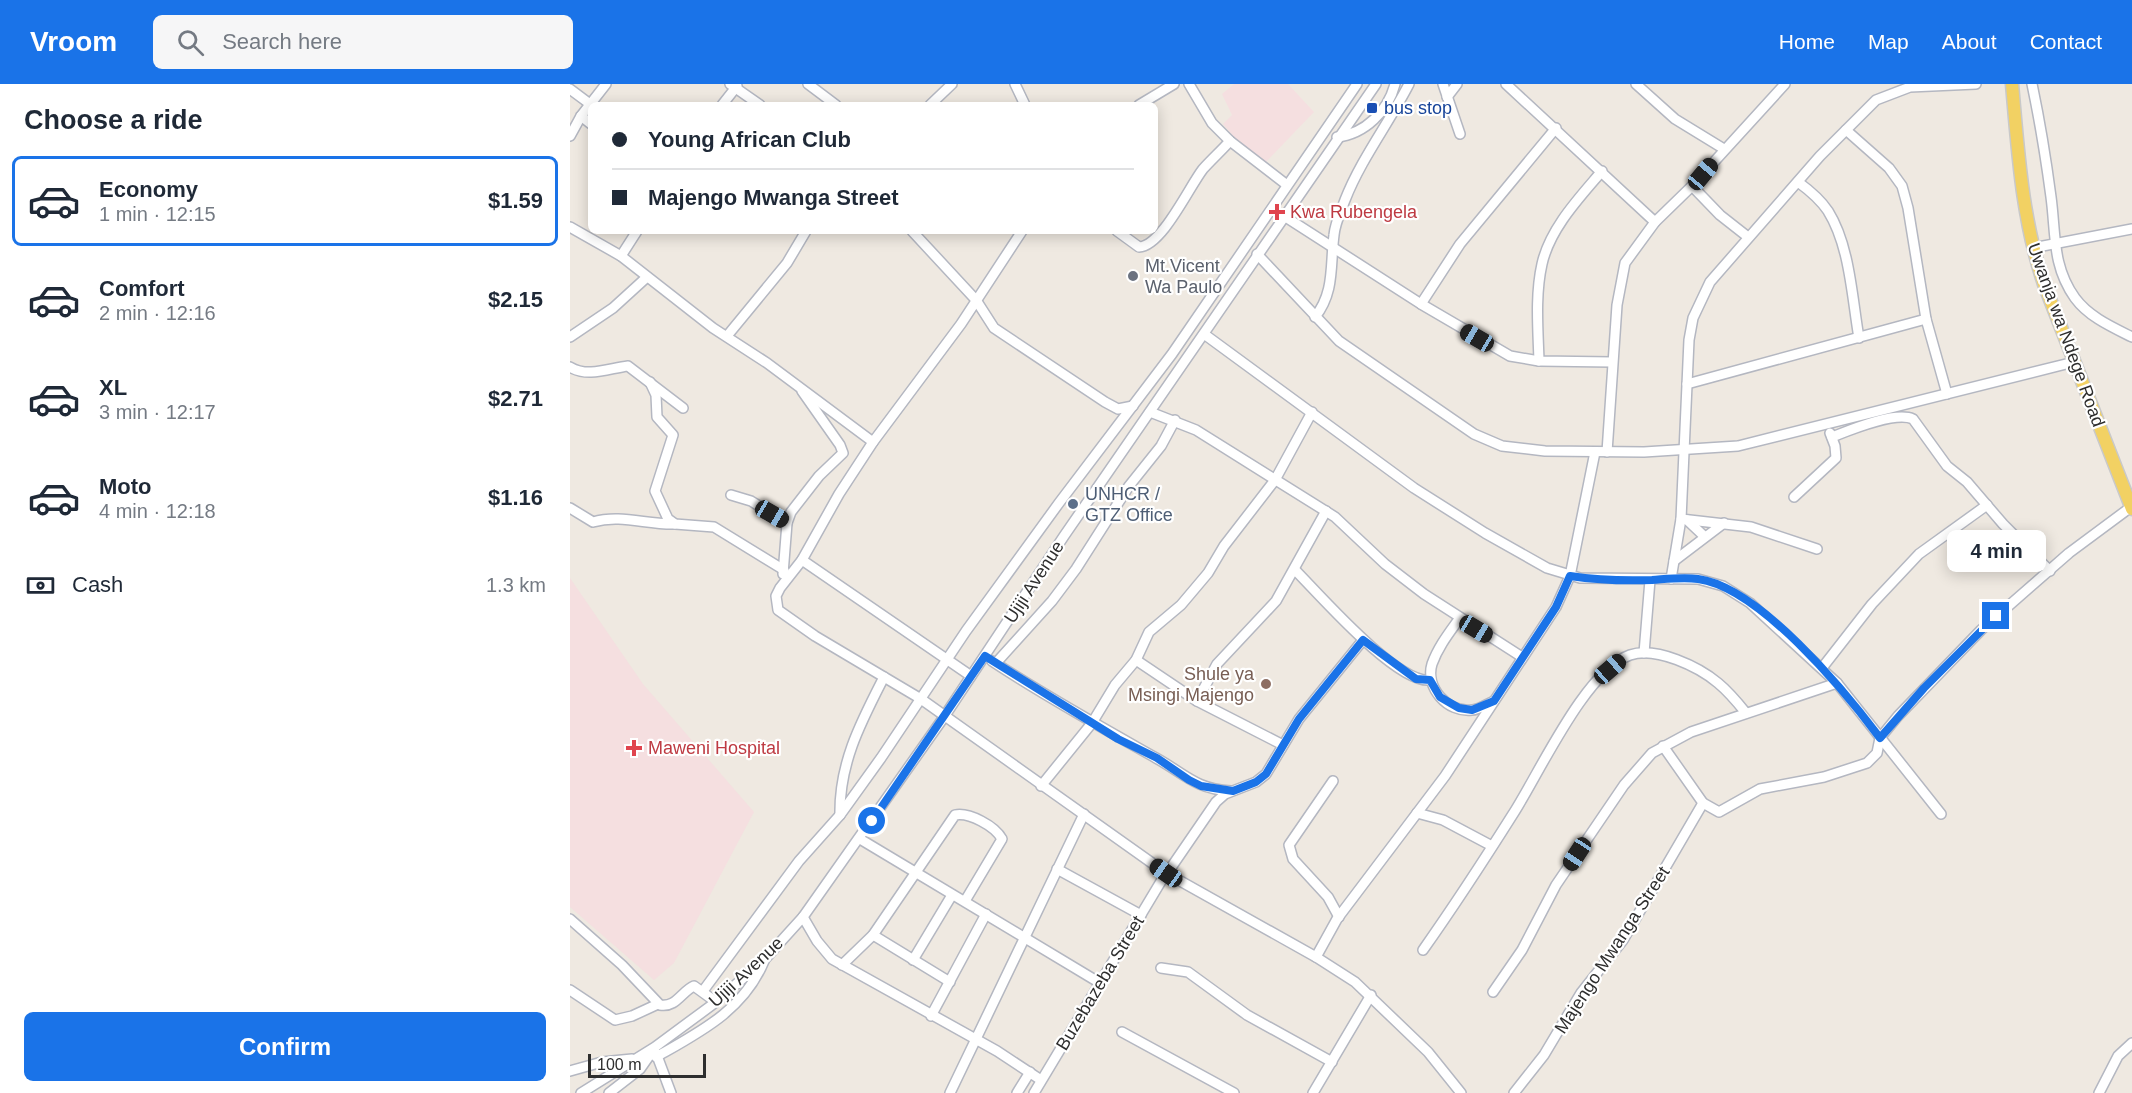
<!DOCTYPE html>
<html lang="en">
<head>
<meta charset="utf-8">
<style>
  body { margin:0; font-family:Helvetica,sans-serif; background:#f6f6f7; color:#1f2937; height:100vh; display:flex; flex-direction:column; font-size:22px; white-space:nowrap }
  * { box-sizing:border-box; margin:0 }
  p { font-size:20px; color:#747a83 }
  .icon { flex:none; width:33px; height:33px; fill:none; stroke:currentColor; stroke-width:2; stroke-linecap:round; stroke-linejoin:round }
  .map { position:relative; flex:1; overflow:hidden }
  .drawer { display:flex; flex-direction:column; background:#fff; width:570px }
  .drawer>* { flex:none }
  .guide { position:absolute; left:18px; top:18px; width:570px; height:132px; border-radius:9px; box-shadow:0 3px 15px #0003; display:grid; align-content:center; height:132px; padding:0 24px; background:#fff }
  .scale { position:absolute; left:18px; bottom:15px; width:118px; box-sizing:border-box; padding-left:6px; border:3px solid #2e2e2e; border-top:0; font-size:16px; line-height:21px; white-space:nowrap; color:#2e2e2e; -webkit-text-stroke:4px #fff; paint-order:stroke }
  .end { position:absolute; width:27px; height:27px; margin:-14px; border:8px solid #1a73e8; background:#fff; box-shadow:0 0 0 3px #fff }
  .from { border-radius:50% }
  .bubble { position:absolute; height:42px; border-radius:9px; background:#fff; box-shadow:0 3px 15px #0003; font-size:20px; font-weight:600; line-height:42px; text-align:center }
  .car { position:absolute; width:18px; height:36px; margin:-18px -9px; border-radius:8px; box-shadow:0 0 4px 2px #0007; background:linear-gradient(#222 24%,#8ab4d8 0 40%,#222 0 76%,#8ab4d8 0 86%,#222 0) }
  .guide b { display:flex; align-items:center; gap:21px; height:57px; font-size:22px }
  .guide b+b { border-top:2px solid #e0e1e3 }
  .guide i { width:15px; height:15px; background:#1f2937 }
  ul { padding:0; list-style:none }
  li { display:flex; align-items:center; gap:18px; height:90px; margin:0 12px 9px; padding:0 12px; border:3px solid transparent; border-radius:9px }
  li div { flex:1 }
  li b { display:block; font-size:22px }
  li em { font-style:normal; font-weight:600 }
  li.current { border-color:#1a73e8 }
  li>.icon { width:54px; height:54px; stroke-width:1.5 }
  h2 { padding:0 24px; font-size:27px; line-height:72px }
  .pay { display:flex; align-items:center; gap:15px; height:66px; padding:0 24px; font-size:22px }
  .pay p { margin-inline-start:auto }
  .button { display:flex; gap:12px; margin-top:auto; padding:12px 24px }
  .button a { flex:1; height:69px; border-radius:9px; background:#1a73e8; color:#fff; font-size:24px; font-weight:600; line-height:69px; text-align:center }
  header { display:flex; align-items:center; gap:36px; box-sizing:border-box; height:84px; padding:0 30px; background:#1a73e8; color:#fff }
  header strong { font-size:28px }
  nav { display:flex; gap:33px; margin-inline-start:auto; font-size:21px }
  .search { width:420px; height:54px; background:#f6f6f7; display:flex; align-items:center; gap:15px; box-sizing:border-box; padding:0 21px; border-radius:9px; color:#747a83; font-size:22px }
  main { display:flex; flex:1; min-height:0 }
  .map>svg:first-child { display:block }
  .medical { fill:#f5dfe0 }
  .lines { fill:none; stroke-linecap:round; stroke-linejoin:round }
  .minor-casing { stroke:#b4b7c1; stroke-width:12 }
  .major-casing { stroke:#c9c9c9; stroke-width:15 }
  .minor { stroke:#fff; stroke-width:9 }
  .major { stroke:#f2d163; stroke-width:12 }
  .route { stroke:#1a73e8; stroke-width:8 }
  .transit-dot { fill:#1a4fb4; stroke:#fff; stroke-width:2 }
  .health-dot { fill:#e0444e; stroke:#fff; stroke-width:2 }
  .worship-dot { fill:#6b7280; stroke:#fff; stroke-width:2 }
  .service-dot { fill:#5c6f8a; stroke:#fff; stroke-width:2 }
  .education-dot { fill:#8d6e63; stroke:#fff; stroke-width:2 }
  .labels { text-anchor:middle; stroke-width:4.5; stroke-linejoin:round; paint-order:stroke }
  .transit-label { font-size:18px; fill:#164399; stroke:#fff; text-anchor:start }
  .health-label { font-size:18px; fill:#be3a42; stroke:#fff; text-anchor:start }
  .worship-label { font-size:18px; fill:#5b616d; stroke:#fff; text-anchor:start }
  .street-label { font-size:18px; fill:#2e2e2e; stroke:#fff }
  .service-label { font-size:18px; fill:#4e5e75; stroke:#fff; text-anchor:start }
  .education-label { font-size:18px; fill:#785e54; stroke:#fff; text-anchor:end }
</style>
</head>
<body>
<header>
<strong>Vroom</strong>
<div class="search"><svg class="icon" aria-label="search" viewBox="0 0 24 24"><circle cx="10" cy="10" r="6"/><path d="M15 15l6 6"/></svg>Search here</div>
<nav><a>Home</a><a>Map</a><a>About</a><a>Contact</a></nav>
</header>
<main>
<section class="drawer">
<h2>Choose a ride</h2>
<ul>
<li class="current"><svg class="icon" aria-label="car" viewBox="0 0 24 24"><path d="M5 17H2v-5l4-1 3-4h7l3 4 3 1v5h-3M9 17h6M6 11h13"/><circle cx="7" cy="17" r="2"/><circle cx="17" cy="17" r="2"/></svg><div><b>Economy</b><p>1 min · 12:15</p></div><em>$1.59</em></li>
<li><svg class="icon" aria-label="car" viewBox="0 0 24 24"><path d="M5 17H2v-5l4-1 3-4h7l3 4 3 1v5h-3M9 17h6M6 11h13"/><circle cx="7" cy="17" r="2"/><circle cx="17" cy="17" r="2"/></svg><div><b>Comfort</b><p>2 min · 12:16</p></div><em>$2.15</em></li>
<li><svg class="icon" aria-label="car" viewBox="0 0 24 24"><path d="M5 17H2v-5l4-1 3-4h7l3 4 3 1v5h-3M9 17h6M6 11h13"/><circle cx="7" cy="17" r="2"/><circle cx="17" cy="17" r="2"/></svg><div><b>XL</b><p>3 min · 12:17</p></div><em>$2.71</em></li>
<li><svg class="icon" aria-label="car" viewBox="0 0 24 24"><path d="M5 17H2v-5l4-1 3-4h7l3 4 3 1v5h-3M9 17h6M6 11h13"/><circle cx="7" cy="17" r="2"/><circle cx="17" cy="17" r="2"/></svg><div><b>Moto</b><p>4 min · 12:18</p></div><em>$1.16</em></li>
</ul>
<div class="pay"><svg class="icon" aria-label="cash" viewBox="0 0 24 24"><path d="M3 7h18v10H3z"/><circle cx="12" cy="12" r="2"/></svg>Cash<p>1.3 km</p></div>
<div class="button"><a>Confirm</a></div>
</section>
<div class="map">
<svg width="1562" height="1009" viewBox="0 0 1562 1009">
  <rect width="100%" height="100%" fill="#efe9e1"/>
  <g class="medical">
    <polygon points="664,0 718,0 744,28 695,79 674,65 653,40 662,31 652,10"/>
    <polygon points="0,494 73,600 184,728 104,879 84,896 0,823"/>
  </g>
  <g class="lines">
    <defs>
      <g id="minor">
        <polyline points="160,0 190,21"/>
        <polyline points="238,0 266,21"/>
        <polyline points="445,0 455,21"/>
        <polyline points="619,0 642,39 660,57 717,101"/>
        <polyline points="873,0 890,50"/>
        <polyline points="936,0 1085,138"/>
        <polyline points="1066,0 1105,35 1154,65"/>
        <path d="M 1462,0 C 1470,38 1476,75 1481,113 C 1486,150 1482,182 1505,214 C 1519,233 1542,243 1562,253"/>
        <polyline points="0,5 20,20"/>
        <polyline points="877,13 887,0"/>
        <polyline points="152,21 167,2"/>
        <polyline points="360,21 382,0"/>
        <polyline points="569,21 604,0"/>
        <polyline points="11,32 21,40"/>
        <polyline points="1276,46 1319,84 1332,102 1338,124 1356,235 1377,310"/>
        <polyline points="0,52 11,32 36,0"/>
        <path d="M 767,53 C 795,50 818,27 825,0"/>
        <path d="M 1228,98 C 1239,106 1250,115 1258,127 C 1280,162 1282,214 1289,254"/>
        <polyline points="1122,102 1150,131 1178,153"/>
        <polyline points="714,132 851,220 940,272 969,277 1042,278"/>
        <polyline points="0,143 51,172 143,244 197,279 303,358"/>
        <polyline points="342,147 406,216 424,244 535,318 548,325 563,322"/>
        <polyline points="452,147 391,240 303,358 269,410 232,476 210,504 206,512 208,526 245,552 351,615 596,789 746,873 785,898 858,968 891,1009"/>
        <path d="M 547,147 L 569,163 C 592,162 619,103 633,85 C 642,75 651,67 660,57"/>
        <polyline points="1462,164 1562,145"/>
        <polyline points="687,170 769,257 904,350 932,362 975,367 1074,368 1168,362 1504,278"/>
        <polyline points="51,172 67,147"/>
        <polyline points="851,220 890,160 986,44"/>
        <path d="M 745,233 C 765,208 760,181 764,151 C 765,139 771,127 775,116 C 791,75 819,39 839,0"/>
        <polyline points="634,250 844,404 915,449 977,484 1010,494 1128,495 1153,502 1180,519 1267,599 1371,730"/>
        <polyline points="157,252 217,179 236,147"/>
        <polyline points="0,253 43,224 77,193"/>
        <path d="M 969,277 C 968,245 965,211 972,180 C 980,144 1010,113 1032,87"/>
        <path d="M 0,283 C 18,294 40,284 58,282 L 113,324"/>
        <polyline points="80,298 86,311 87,333 103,351 85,407 98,435 105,440 144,443 214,486"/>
        <polyline points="1117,300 1356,235"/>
        <polyline points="580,328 626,346 765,433 815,480 854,510 952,573"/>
        <path d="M 1262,353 C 1280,346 1325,327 1343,335 L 1377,382 L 1397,398 L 1433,440 L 1480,487"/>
        <polyline points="1037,368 1047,221 1055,179 1085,138 1122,102 1215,0"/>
        <polyline points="161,411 181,417 217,439"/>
        <polyline points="1224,413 1266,374 1265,362 1260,349"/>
        <path d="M 0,424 L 23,438 C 51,430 77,441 105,440"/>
        <polyline points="1111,435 1181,443 1247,465"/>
        <polyline points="1117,436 1135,453"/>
        <polyline points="232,476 401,592"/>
        <polyline points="1104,477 1154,439"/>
        <path d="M 725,486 C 749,510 827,600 860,596"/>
        <polyline points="213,490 217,439 221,428 249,392 273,369 270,361 232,307"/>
        <polyline points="1101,495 1111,435 1119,256 1123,234 1140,198 1250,72 1306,16 1340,3 1406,0"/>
        <path d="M 889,535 C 879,549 868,563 862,580 C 855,603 877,629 902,626 C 909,626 917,620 924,617"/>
        <polyline points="1074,569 1080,496"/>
        <polyline points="566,576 627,617 713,661"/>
        <path d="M 422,577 C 475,612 531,643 586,674 C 615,690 625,705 661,707"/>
        <polyline points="426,579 482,517 506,485 559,402 591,362 605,336"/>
        <polyline points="1252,584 1302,520 1349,470 1417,421"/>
        <polyline points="627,617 647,580 706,517 756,427"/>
        <polyline points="1093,662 1133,719 1149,728 1190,705 1254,693 1297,679 1307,669 1310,654 1328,632 1411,546 1499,469 1561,423"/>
        <polyline points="763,697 719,761 723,775 758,813 769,833"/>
        <polyline points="471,702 522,639 545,601 566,576 579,548 611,521 638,489 654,462 705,396 742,328"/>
        <polyline points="847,729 873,736 922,762"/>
        <path d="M 270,731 C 269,679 291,638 314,593"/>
        <polyline points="290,755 530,899"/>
        <polyline points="487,785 571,831"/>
        <polyline points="598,788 646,718 655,710 686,698 696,690 729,635 793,556"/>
        <polyline points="233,833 247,857 262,875 427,967 471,996"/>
        <path d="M 0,835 L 52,881 L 90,921 C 106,924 112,907 124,902 L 146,918"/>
        <polyline points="303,851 380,898"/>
        <path d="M 853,866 C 884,822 914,776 943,730 C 969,690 1015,587 1060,571 C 1086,562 1129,583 1148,599 C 1159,608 1168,619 1176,629"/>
        <polyline points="746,873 767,835 875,692 986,523 1000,492 1025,368"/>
        <polyline points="343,876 382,811"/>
        <path d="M 272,881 L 303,851 L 385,731 C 399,728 425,742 432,755 L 395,817"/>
        <polyline points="591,884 618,888 677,931 762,978"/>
        <polyline points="0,906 45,936 62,932 88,920"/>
        <polyline points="133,907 229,777 270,731 311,674 396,547 489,419 602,270 787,0"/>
        <polyline points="923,908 952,866 986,801 1054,701 1082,669 1121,648 1267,599"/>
        <polyline points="361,932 416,830"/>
        <polyline points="552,948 664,1009"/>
        <polyline points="86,969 101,1009"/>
        <path d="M 86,973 C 130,948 174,926 194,877"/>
        <polyline points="0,987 32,978 62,975"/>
        <polyline points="11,1009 85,963 146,918 195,875 233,833 374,633 494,452 806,0"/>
        <polyline points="39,1009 70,985 84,965"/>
        <polyline points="380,1009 514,730"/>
        <polyline points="447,1009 460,988"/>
        <polyline points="464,1009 596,789"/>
        <polyline points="743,1009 801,911"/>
        <polyline points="944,1009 974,971 1011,909 1053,856 1133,719"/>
        <polyline points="1529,1009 1548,972 1562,959"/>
      </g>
      <path id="major" d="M 1442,0 C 1448,67 1452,136 1474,200 L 1562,425"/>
    </defs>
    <use href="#minor" class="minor-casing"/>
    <use href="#major" class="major-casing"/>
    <use href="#minor" class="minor"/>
    <use href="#major" class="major"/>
  </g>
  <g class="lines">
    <path class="route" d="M 302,737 L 415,572 L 548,655 L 587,674 L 619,696 L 631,702 L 663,707 L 686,698 L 696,690 L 729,635 L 793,556 L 846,595 L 860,596 L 870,613 L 889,624 L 902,626 L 924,617 L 986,523 L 1000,492 C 1027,496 1055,497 1082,496 C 1097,495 1113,493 1128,495 C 1189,503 1274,606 1310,654 L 1354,604 L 1426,532"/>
  </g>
  <rect class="transit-dot" x="796" y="18" width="12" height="12" rx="3"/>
  <g class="health-dot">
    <path d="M704 119h6v6h6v6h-6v6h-6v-6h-6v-6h6z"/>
    <path d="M61 655h6v6h6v6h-6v6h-6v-6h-6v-6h6z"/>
  </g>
  <circle class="worship-dot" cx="563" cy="192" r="6"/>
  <circle class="service-dot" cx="503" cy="420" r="6"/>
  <circle class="education-dot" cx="696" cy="600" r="6"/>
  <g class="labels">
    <g class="transit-label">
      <text x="814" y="30">bus stop</text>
    </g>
    <g class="health-label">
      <text x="720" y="134">Kwa Rubengela</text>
      <text x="78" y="670">Maweni Hospital</text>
    </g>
    <g class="worship-label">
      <text x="575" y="188">Mt.Vicent<tspan x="575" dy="21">Wa Paulo</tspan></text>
    </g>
    <g class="street-label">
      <text transform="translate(1496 251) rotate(70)" y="6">Uwanja wa Ndege Road</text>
      <text transform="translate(464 498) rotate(-57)" y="6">Ujiji Avenue</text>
      <text transform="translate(1042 866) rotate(-57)" y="6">Majengo Mwanga Street</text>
      <text transform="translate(176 888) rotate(-43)" y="6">Ujiji Avenue</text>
      <text transform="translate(530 899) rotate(-59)" y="6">Buzebazeba Street</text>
    </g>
    <g class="service-label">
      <text x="515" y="416">UNHCR /<tspan x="515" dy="21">GTZ Office</tspan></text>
    </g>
    <g class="education-label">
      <text x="684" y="596">Shule ya<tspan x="684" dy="21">Msingi Majengo</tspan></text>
    </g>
  </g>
</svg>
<div class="scale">100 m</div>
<i class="end from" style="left:302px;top:737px"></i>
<i class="end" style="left:1426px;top:532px"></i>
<div class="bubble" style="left:1377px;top:446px;width:99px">4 min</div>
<i class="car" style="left:1133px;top:90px;rotate:40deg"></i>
<i class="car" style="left:907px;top:254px;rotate:300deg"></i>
<i class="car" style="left:202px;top:430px;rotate:120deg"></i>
<i class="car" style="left:906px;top:545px;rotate:121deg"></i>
<i class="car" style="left:1040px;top:585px;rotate:49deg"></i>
<i class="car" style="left:1007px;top:770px;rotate:213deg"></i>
<i class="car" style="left:596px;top:789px;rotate:305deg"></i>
<div class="guide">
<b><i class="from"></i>Young African Club</b>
<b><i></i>Majengo Mwanga Street</b>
</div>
</div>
</main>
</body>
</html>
